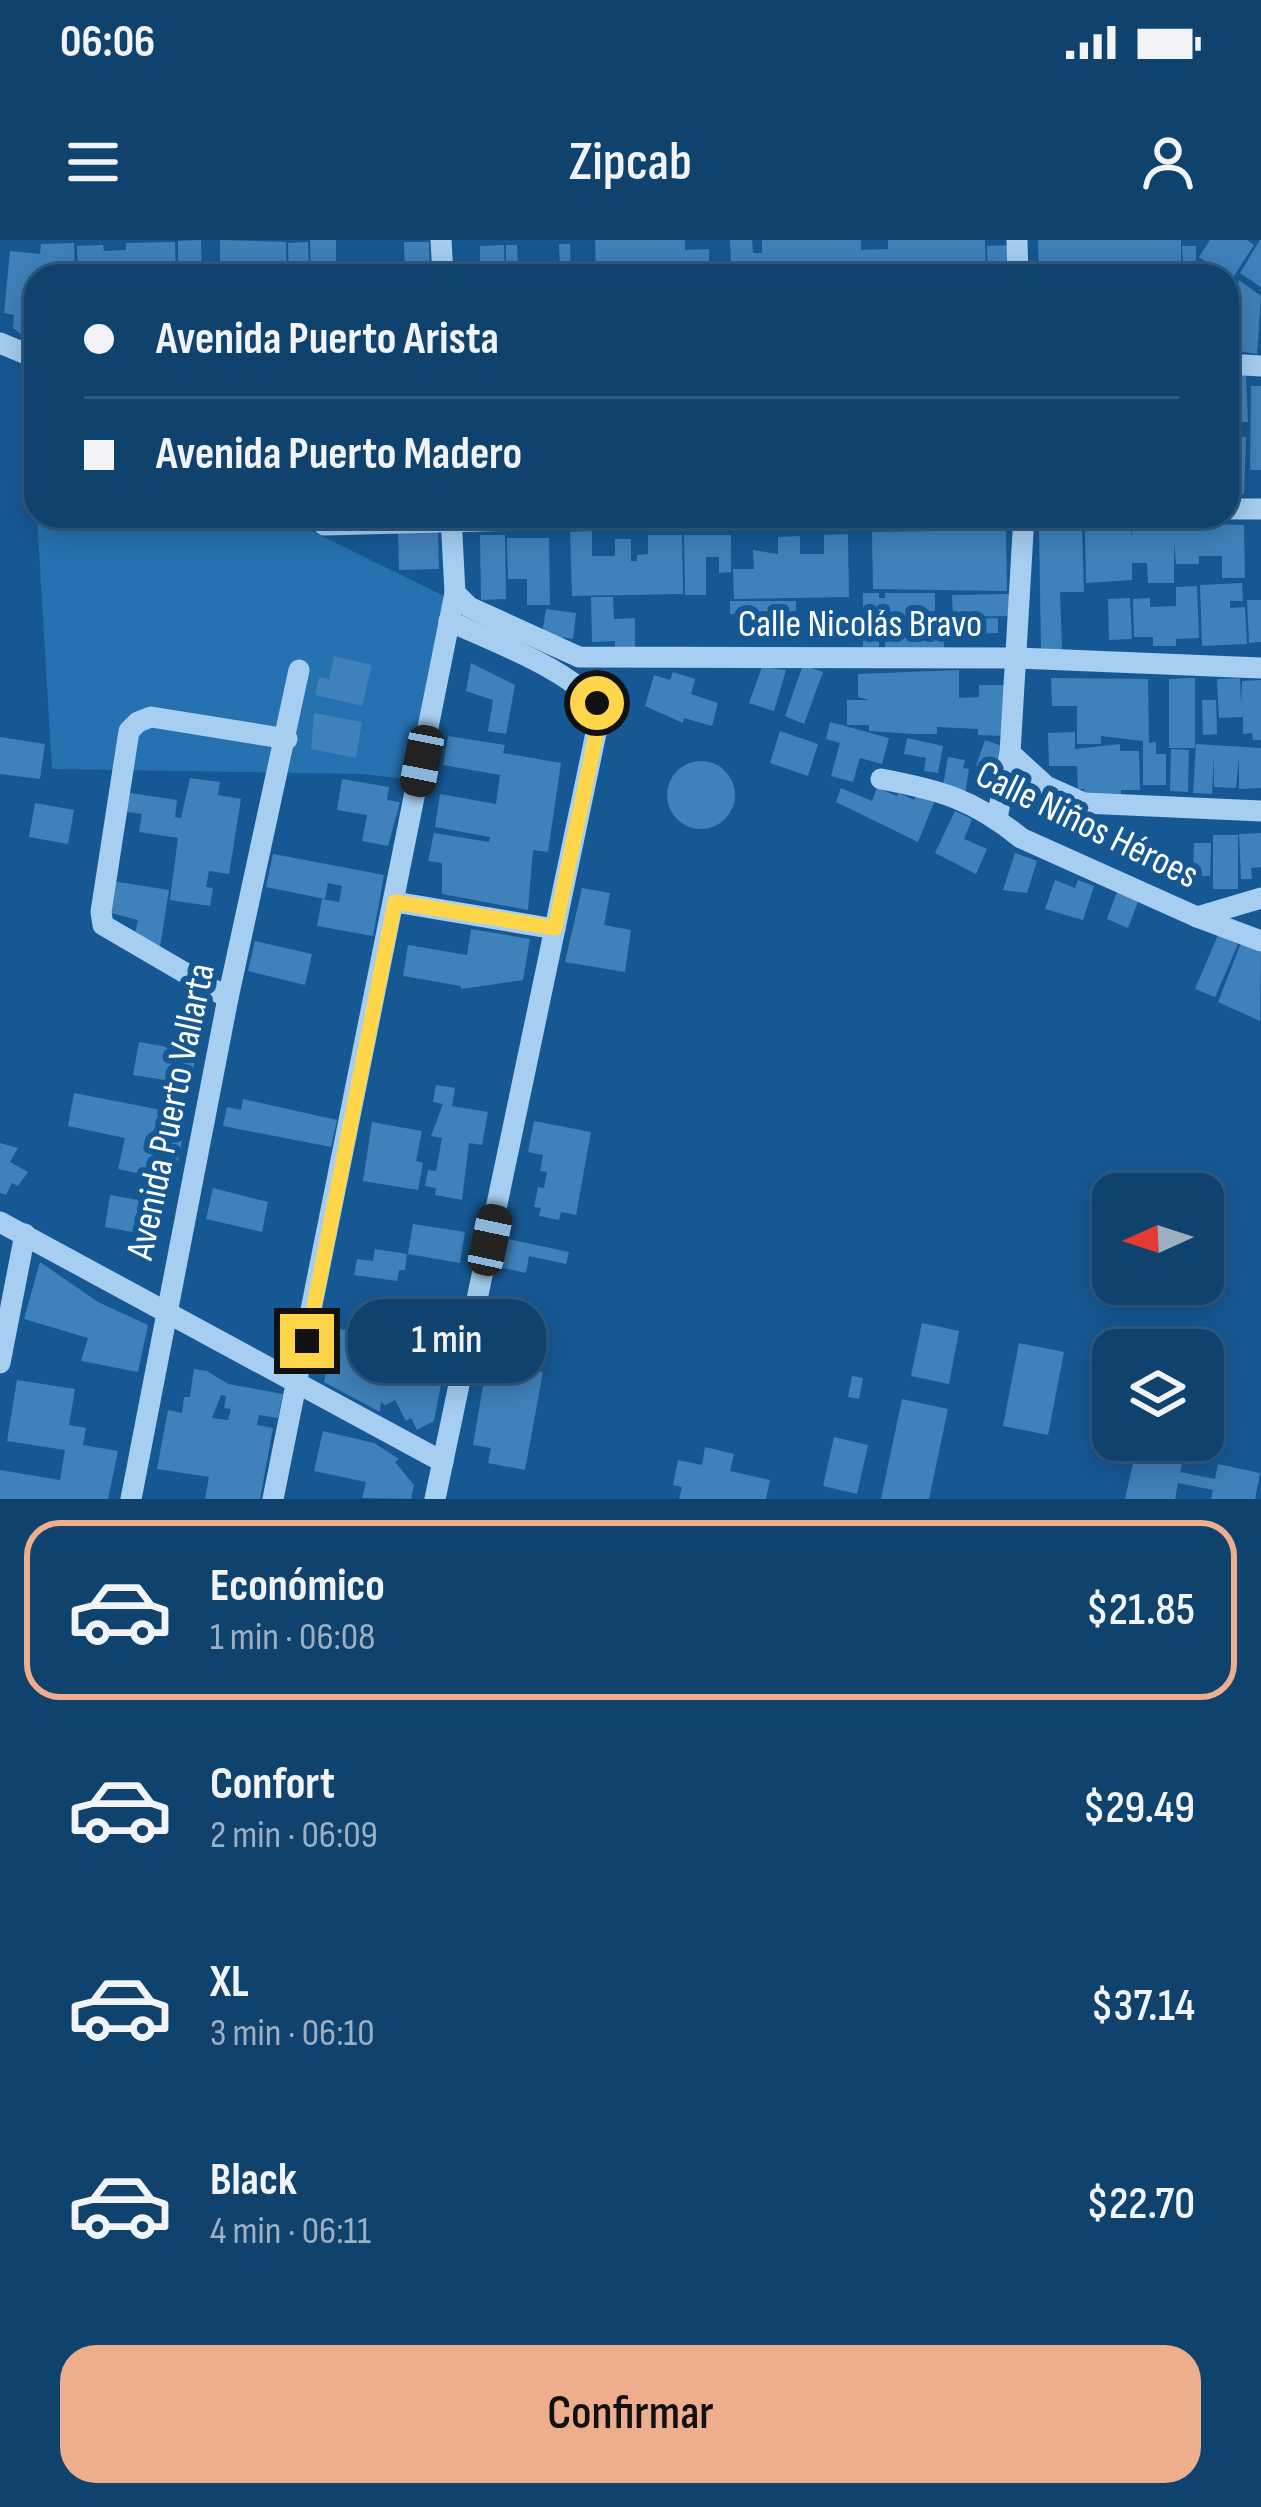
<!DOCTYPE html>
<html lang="es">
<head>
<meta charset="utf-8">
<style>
  body { margin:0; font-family:"Sofia Sans Condensed",sans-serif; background:#1e4d76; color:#f1f3f6; height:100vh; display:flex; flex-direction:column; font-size:45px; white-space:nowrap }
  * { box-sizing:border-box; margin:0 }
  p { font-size:39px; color:#9cb0c2 }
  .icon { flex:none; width:66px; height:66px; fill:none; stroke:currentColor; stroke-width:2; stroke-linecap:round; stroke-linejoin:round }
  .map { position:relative; height:1259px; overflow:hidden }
  .details { display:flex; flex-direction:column; background:#10426e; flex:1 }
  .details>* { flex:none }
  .hud { position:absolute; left:24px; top:24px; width:1215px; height:264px; border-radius:36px; box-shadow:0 6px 30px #0003,0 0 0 3px #305b81; display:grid; align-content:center; height:264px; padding:0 60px; background:#10426e }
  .needle { width:78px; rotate:267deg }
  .buttons { position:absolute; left:1092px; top:933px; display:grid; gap:24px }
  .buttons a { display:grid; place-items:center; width:132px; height:132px; border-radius:24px; background:#10426e; box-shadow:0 6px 30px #0003,0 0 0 3px #305b81; font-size:60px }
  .end { position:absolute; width:54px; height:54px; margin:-27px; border:15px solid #ffd54a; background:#111; box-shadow:0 0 0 6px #111 }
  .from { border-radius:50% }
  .bubble { position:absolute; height:84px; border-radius:36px; background:#10426e; box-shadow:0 6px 30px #0003,0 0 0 3px #305b81; font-size:39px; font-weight:600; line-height:84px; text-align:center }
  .car { position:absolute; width:36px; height:72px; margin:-36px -18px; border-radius:15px; box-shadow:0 0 9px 3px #0007; background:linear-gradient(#222 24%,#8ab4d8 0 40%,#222 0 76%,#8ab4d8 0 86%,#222 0) }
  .hud b { display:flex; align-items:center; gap:42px; height:114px; font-size:45px }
  .hud b+b { border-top:3px solid #305b81 }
  .hud i { width:30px; height:30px; background:#f1f3f6 }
  ul { padding:21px 0 0; list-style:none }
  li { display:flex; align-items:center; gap:36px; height:180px; margin:0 24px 18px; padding:0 36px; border:6px solid transparent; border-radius:36px }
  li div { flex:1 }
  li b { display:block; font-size:45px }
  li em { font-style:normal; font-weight:600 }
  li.on { border-color:#eead8d }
  li>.icon { width:108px; height:108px; stroke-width:1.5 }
  .cta { display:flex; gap:24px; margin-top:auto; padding:24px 60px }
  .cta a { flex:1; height:138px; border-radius:36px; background:#eead8d; color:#111; font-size:48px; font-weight:600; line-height:138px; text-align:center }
  .status { display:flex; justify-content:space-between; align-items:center; height:84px; padding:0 60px; background:#10426e; direction:ltr }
  .status svg { height:33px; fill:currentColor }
  header { display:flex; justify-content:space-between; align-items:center; height:156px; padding:0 60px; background:#10426e; font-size:54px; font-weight:600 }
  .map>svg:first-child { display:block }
  .green { fill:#2671af }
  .building { fill:#3f81ba; fill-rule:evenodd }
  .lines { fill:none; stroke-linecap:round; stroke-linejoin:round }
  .minor { stroke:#a5cef1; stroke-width:21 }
  .route { stroke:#ffd54a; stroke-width:15 }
  .labels { text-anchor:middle; stroke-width:12; stroke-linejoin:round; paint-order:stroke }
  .street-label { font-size:39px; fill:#fff; stroke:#165893 }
</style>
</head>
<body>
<div class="status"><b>06:06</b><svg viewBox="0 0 49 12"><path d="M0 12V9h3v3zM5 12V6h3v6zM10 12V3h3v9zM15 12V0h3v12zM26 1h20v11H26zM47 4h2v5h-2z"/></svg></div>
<header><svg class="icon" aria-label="menu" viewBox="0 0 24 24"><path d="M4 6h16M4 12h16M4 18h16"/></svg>Zipcab<svg class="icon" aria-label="person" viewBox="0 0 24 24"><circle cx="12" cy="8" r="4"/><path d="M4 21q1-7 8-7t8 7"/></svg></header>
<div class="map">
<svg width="1261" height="1259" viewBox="0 0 1261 1259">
  <rect width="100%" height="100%" fill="#165893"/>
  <polygon class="green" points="37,276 281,276 444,356 407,539 362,534 52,529"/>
  <g class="building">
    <polygon points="201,0 202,36 178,36 178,1"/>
    <polygon points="220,0 286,2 287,36 220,36"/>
    <polygon points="310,0 336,0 336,36 311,36"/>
    <polygon points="595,0 685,0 685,10 709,9 709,23 731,23 730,0 752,0 753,13 762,13 762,0 861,0 861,10 888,9 888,0 985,0 986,36 967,36 967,31 954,31 954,36 863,36 863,30 855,30 855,36 596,36"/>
    <polygon points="1038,0 1181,0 1181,36 1133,36 1132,25 1110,25 1111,36 1088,36 1088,32 1039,36"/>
    <polygon points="1210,0 1247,0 1254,5 1232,39 1199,17"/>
    <polygon points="1260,0 1261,0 1261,47 1240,33"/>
    <polygon points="175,2 176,36 78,36 77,6 103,5 104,11 126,10 126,3"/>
    <polygon points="308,2 309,36 289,36 288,3"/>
    <polygon points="404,2 429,2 430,36 405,36"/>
    <polygon points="74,3 75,36 36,36 36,105 13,88 14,75 4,73 10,11 40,14 41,4"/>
    <polygon points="559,4 570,4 571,36 506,36 506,5 517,5 518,29 529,29 560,26"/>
    <polygon points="504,5 505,36 480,36 480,6"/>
    <polygon points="1011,5 1011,36 988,36 987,6"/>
    <polygon points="1182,6 1196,6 1196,23 1183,23"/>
    <polygon points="1239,40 1261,56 1257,114 1227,109 1227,89 1232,74 1227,74 1227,59 1235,59"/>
    <polygon points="1246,134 1248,182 1227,183 1227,135"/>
    <polygon points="1251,146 1261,146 1261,230 1250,230"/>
    <polygon points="1227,197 1246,197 1244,254 1227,253"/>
    <polygon points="1132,282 1244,285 1245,338 1222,338 1222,316 1199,316 1199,324 1176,324 1174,303 1174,343 1148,343 1147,323 1132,323 1132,340 1086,343 1085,289 1131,288 1132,300"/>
    <polygon points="1006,290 1007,351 873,349 872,292"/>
    <polygon points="1082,290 1084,352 1060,352 1062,410 1041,410 1039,291"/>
    <polygon points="438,291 439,329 399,330 398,293"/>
    <polygon points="592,291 592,316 615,316 615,299 631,299 631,321 637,321 637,315 648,314 648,295 682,295 683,354 572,356 570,292"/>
    <polygon points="848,294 849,357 734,359 733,329 754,329 753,310 778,314 778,297 800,296 800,314 824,314 824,295"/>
    <polygon points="480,295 505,295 506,359 481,360"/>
    <polygon points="684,295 731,295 731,332 719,333 719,317 706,317 706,355 685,355"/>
    <polygon points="507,298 549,298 550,365 527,365 527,339 508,339"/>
    <polygon points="1242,343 1243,361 1230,361 1230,368 1245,367 1247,404 1202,406 1200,345"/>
    <polygon points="1197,346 1199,398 1176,399 1176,406 1153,406 1153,397 1134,397 1133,359 1150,358 1150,367 1176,366 1176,347"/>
    <polygon points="863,353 879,353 879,358 885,358 885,353 935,353 935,380 944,380 944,409 885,409 885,391 879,390 879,407 863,407"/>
    <polygon points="1009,354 1009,376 953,377 952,355"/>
    <polygon points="591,357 613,357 614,379 635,378 635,414 615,415 615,401 592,402"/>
    <polygon points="1130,358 1132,399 1109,400 1108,359"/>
    <polygon points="1247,360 1261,360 1261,402 1249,403"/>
    <polygon points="730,361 796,361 796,399 746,399 746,374 730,374"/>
    <polygon points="546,369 576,373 573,399 542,394"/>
    <polygon points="998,378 998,393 970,394 970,379"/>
    <polygon points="334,416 372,425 362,466 315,455 319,437 329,439"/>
    <polygon points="471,423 515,445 506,494 488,491 493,460 466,451"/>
    <polygon points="803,425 823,432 804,484 785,476"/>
    <polygon points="762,427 786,430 774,471 749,463"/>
    <polygon points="959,430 959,458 979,457 979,445 1004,445 1004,496 978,495 978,489 937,487 937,494 914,494 869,491 869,485 847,485 847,460 869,460 858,457 858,434"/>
    <polygon points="673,432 695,439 691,454 718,463 712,486 684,478 683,483 645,466 654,435 670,440"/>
    <polygon points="1051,438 1148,439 1149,503 1156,502 1156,514 1166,514 1166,545 1143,545 1143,501 1101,496 1101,504 1077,504 1077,466 1052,466"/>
    <polygon points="1195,438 1195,508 1169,508 1169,439"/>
    <polygon points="1240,438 1241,464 1242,441 1261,440 1261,500 1253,500 1252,493 1243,494 1243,477 1219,478 1217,439"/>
    <polygon points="1202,460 1216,460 1217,494 1203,495"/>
    <polygon points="314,473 362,482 356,518 311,509"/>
    <polygon points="830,482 889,498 882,524 860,518 853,542 831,536 840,503 826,499"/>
    <polygon points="780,491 818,504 808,536 770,523"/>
    <polygon points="1075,492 1075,509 1120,504 1120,511 1139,511 1140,550 1121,550 1121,560 1084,560 1084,549 1078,549 1077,526 1049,526 1048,493"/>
    <polygon points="448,496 505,505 503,513 561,523 548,612 533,610 528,670 442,654 442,623 428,621 434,593 489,602 490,597 435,587 440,554 496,564 500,535 443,525"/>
    <polygon points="0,497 45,504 40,539 0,534"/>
    <polygon points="907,498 943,506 938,533 924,531 926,518 904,514"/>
    <polygon points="985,500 1005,507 996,533 976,526"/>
    <polygon points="1196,504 1261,508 1261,548 1239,549 1239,517 1236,548 1214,547 1214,515 1212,554 1193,553"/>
    <polygon points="1171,509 1189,510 1188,552 1170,551"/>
    <polygon points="948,517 965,520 963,528 969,529 965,555 942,551"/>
    <circle cx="701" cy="555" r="34"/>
    <polygon points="190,538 220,542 218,555 241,559 229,634 209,631 206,647 213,648 210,666 170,660 178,598 139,592 142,574 127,572 130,553 177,560 175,577 181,578"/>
    <polygon points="342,539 389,547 387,560 400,562 388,606 362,601 367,575 337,570"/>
    <polygon points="841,548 872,561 877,548 897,556 898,553 914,560 917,553 935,560 918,602 836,562"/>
    <polygon points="35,563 74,570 68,604 29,597"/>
    <polygon points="955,571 972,579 964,599 987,609 976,634 935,613"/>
    <polygon points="1261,593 1261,627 1251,628 1252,639 1241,639 1239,594"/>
    <rect x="1213" y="595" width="25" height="54"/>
    <polygon points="1194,603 1211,603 1210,636 1193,636"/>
    <polygon points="1015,613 1037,621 1027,653 1003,650"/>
    <polygon points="273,614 384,635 373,696 317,686 322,659 339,662 342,646 328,643 325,659 266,647"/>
    <polygon points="1055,640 1075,648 1078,640 1094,646 1083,680 1045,669"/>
    <polygon points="112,641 169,650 160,707 135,693 138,680 107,672"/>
    <polygon points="1120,644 1140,657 1128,688 1107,679"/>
    <polygon points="582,648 610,653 604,685 631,690 625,732 565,722"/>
    <polygon points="471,689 530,699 523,740 461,749 461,746 403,736 408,705 467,715"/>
    <polygon points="1218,695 1238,704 1215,757 1195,749"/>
    <polygon points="255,701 312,714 305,745 248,731"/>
    <polygon points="1241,703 1261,711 1260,781 1218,762"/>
    <polygon points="139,802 196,812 193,832 173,828 171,841 133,835"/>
    <polygon points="436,845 455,848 452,866 488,872 482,905 469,903 462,960 435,955 436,948 425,946 428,930 436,931 442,898 431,896 443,864 433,862"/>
    <polygon points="74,853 187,875 174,941 118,929 125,898 68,886"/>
    <polygon points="243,859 337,880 331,907 223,886 227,867 241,870"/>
    <polygon points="534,881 591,892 576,975 561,972 559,980 539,976 541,968 534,967 538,947 544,948 547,932 540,931 543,915 528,912"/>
    <polygon points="372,882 422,891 416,921 423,923 418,950 363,941"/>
    <polygon points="0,903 18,908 10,922 28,932 18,946 12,943 6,955 0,953"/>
    <polygon points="213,948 268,962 262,992 206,979"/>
    <polygon points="110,955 165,965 160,997 105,987"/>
    <polygon points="413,984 465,992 460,1023 408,1014"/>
    <polygon points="508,999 569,1012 566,1024 529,1016 526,1033 503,1028"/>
    <polygon points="375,1009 407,1014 405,1030 399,1030 397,1041 354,1035 357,1019 373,1021"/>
    <polygon points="40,1022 98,1062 148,1085 138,1132 81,1121 88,1098 24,1079"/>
    <polygon points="922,1083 959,1091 949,1144 911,1136"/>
    <polygon points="336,1088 447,1112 434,1181 417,1190 411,1178 406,1181 395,1160 385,1165 381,1162 380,1172 324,1142"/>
    <polygon points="1019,1103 1064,1112 1048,1195 1003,1186"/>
    <polygon points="487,1122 543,1132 525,1230 488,1223 491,1208 473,1205"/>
    <path d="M 194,1129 L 207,1131 L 228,1144 L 283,1154 L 278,1178 L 259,1175 L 257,1185 L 273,1188 L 260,1259 L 205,1259 L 209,1237 L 157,1229 L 168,1170 L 182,1173 L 184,1157 L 190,1157 ZM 221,1155 L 226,1156 L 224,1168 L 231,1169 L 228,1180 L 212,1178 Z"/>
    <polygon points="852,1136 863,1138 859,1159 848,1157"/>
    <polygon points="17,1140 75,1149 69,1185 86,1188 83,1205 118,1211 108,1259 0,1259 0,1230 60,1240 65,1210 7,1201"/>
    <polygon points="902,1159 948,1169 929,1259 881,1259"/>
    <polygon points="323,1191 374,1203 399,1219 395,1222 414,1245 411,1259 362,1258 366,1242 314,1231"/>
    <polygon points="834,1197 868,1205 857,1254 823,1246"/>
    <polygon points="1137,1206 1184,1217 1180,1232 1215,1239 1218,1224 1260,1233 1255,1259 1211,1259 1213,1250 1178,1243 1175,1259 1125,1259"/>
    <polygon points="705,1207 734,1214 730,1231 770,1240 766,1259 679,1259 682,1247 673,1245 678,1220 702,1225"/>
  </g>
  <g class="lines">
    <g class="minor">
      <polyline points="441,0 443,36"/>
      <polyline points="1017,0 1018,36"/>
      <polyline points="0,103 36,118"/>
      <polyline points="1227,124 1261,126"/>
      <polyline points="1227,269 1261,269"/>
      <polyline points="451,276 455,353 469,367 579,417 1018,418 1261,428"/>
      <polyline points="324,285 678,276"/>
      <polyline points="1010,513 1046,546 1084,563 1261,571"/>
      <path d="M 881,539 C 940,550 973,559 1021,598 L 1197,677 L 1261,701"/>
      <polyline points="997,578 1010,513 1024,276"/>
      <polyline points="395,662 555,689"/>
      <polyline points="1197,677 1261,658"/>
      <polyline points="228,758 103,685 101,672 129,491 138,482 151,477 287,499"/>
      <polyline points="0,982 443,1222"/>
      <polyline points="0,1123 25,994"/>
      <polyline points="131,1259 228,758 299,430"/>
      <polyline points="273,1259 455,353"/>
      <path d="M 435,1259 L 600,474 C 589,436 485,398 449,381"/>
    </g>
  </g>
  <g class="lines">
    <polyline class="route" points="307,1101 395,662 555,688 599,481 597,463"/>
  </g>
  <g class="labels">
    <g class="street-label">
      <text x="860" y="396">Calle Nicolás Bravo</text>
      <text transform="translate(1088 583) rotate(26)" y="14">Calle Niños Héroes</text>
      <text transform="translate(169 871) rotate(-78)" y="14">Avenida Puerto Vallarta</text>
    </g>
  </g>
</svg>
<div class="buttons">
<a><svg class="needle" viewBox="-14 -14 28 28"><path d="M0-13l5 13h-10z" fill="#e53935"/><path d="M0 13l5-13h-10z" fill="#9cb0c2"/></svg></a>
<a><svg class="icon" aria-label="layers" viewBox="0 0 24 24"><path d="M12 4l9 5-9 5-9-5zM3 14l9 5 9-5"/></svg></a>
</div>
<i class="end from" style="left:597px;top:463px"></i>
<i class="end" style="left:307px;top:1101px"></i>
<div class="bubble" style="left:348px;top:1059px;width:198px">1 min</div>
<i class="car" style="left:422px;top:521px;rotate:191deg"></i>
<i class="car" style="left:490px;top:1000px;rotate:12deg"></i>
<div class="hud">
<b><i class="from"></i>Avenida Puerto Arista</b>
<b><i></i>Avenida Puerto Madero</b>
</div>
</div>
<section class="details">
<ul>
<li class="on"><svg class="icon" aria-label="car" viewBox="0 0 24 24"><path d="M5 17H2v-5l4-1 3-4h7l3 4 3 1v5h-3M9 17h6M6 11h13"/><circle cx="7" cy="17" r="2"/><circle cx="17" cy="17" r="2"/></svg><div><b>Económico</b><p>1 min · 06:08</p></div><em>$21.85</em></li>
<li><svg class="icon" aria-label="car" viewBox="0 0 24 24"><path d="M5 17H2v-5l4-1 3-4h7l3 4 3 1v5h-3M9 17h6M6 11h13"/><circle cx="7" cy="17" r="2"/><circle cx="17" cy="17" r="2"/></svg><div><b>Confort</b><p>2 min · 06:09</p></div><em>$29.49</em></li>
<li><svg class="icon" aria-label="car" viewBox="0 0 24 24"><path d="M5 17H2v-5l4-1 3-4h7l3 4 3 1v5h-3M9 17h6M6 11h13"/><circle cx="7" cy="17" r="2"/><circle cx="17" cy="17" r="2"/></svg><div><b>XL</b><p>3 min · 06:10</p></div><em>$37.14</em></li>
<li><svg class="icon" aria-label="car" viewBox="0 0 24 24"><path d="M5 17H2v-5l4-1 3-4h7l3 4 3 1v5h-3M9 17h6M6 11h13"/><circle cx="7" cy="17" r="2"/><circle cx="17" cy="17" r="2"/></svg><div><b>Black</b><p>4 min · 06:11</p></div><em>$22.70</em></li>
</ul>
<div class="cta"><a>Confirmar</a></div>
</section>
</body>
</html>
